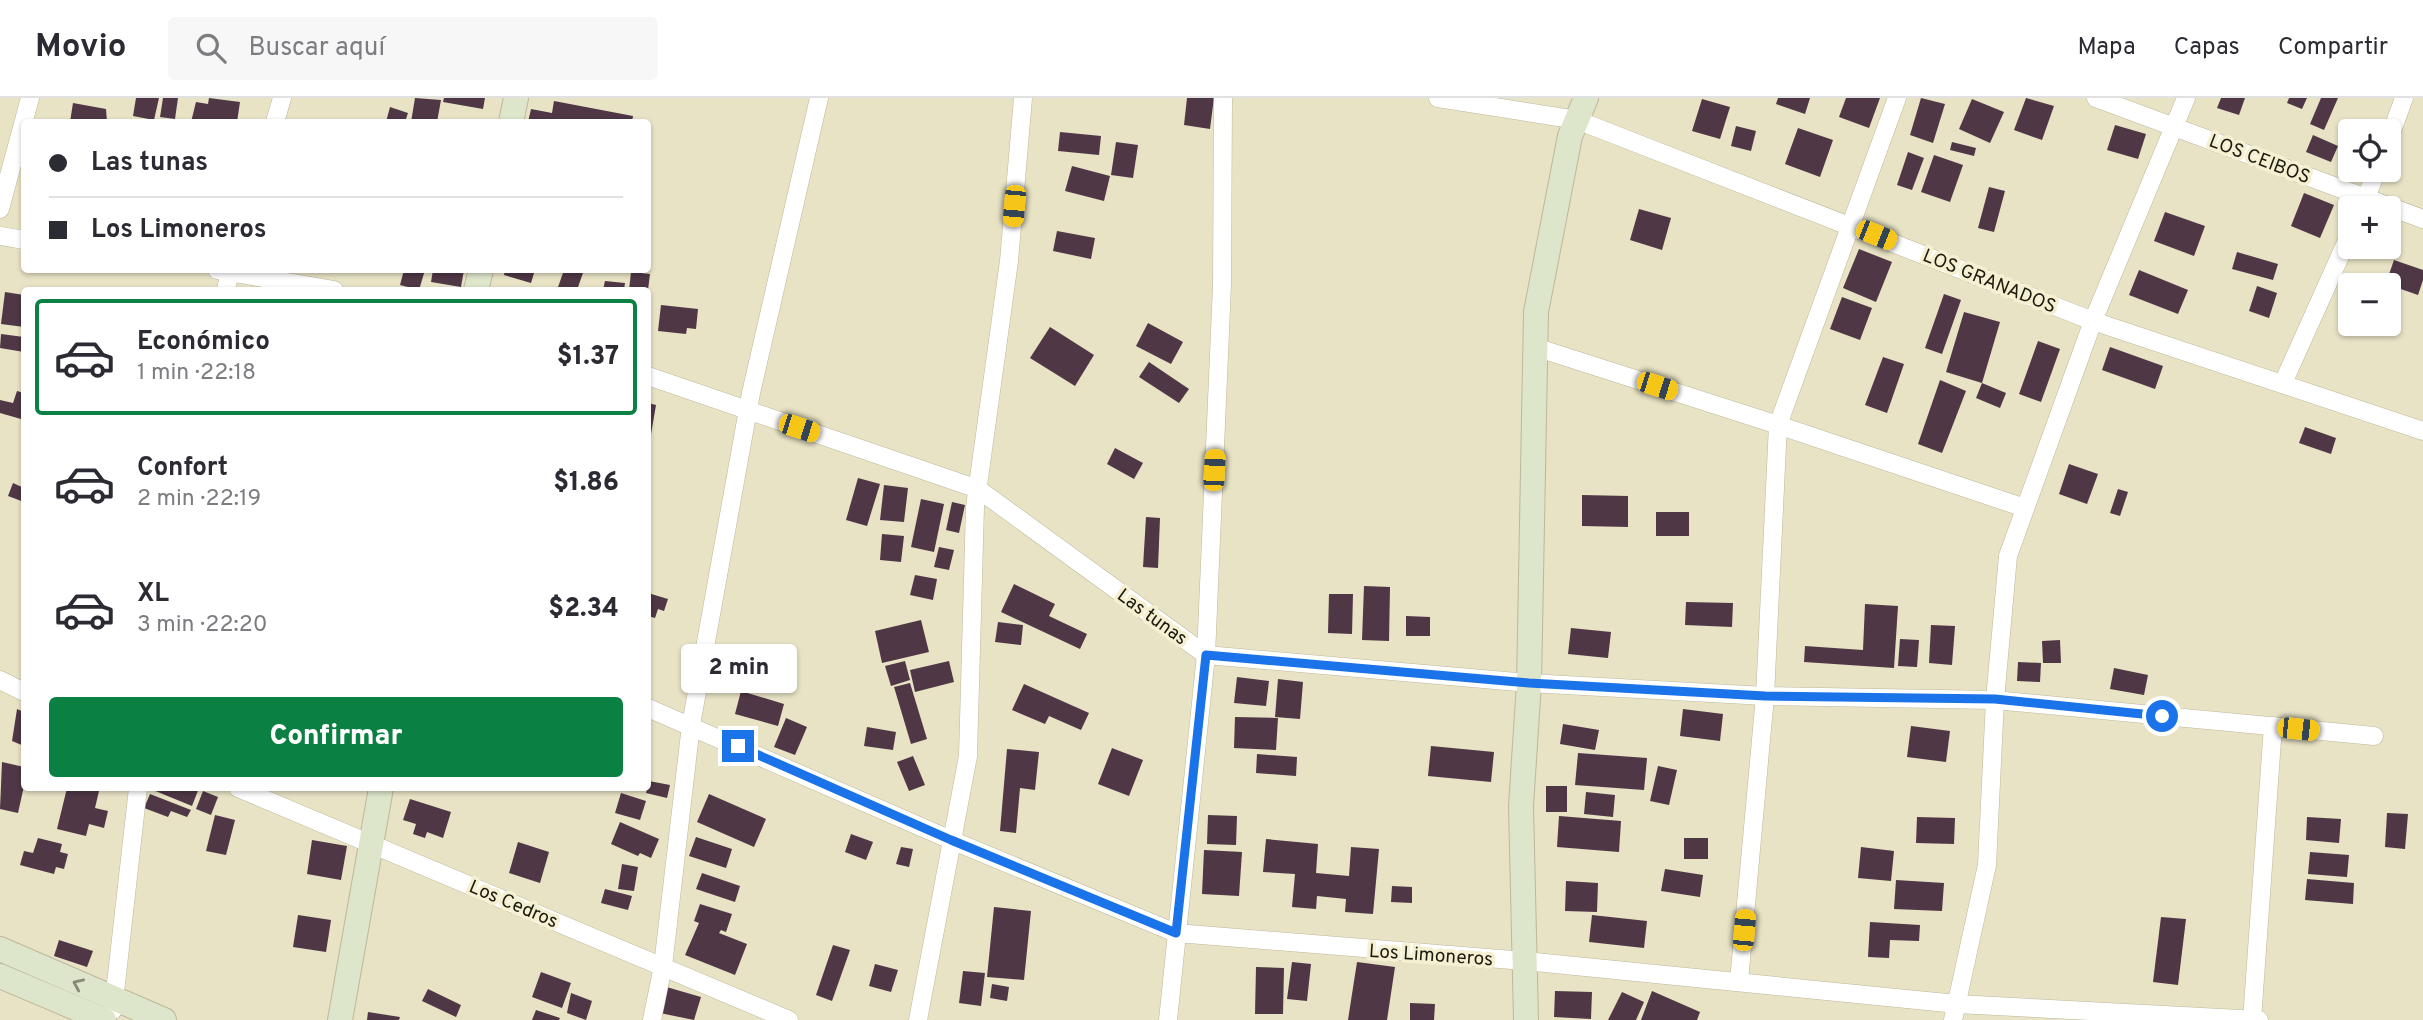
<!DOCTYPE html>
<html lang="es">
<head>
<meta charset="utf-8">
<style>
  body { margin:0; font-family:Overpass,sans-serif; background:#f7f7f7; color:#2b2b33; height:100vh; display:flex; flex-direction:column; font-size:26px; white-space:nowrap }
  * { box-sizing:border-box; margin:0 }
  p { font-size:23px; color:#7c7c81 }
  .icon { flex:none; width:38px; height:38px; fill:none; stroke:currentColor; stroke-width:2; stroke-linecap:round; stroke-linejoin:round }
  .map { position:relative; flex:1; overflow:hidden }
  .sheet { position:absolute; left:21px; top:189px; width:630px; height:504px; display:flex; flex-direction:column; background:#fff; border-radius:7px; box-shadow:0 2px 5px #0004 }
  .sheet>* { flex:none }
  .top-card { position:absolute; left:21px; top:21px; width:630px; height:154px; border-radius:7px; box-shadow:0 2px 5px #0004; display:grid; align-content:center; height:154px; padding:0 28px; background:#fff }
  .controls { position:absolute; left:2338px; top:21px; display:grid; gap:14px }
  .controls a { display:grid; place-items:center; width:63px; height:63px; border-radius:7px; background:#fff; box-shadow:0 2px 5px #0004; font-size:35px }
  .end { position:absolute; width:32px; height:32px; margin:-16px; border:9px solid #1a73e8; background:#fff; box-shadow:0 0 0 4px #fff }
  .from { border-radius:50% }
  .bubble { position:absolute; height:49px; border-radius:7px; background:#fff; box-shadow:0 2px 5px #0004; font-size:23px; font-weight:800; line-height:49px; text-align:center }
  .car { position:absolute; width:21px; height:42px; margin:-21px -10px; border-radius:9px; box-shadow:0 0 5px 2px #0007; background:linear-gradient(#f5c518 24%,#345 0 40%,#f5c518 0 76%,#345 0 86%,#f5c518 0) }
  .top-card b { display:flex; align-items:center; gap:24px; height:66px; font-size:26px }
  .top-card b+b { border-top:2px solid #e1e1e2 }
  .top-card i { width:18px; height:18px; background:#2b2b33 }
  ul { padding:12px 0 0; list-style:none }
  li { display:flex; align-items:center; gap:21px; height:116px; margin:0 14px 10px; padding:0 14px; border:4px solid transparent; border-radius:7px }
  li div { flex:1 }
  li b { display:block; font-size:26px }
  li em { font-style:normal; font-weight:800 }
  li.selected { border-color:#0b8043 }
  li>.icon { width:63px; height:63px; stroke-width:1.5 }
  .action { display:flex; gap:14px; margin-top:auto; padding:14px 28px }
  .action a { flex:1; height:80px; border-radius:7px; background:#0b8043; color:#fff; font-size:28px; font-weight:800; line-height:80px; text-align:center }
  header { display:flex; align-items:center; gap:42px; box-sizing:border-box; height:98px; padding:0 35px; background:#fff; border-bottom:2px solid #e1e1e2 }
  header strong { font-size:33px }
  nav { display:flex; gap:38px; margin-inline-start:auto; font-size:24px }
  .search { width:490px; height:63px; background:#f7f7f7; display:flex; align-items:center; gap:18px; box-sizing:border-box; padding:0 24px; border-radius:7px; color:#7c7c81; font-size:26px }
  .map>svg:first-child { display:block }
  .building { fill:#4f3746 }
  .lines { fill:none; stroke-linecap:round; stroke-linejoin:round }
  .street-casing { stroke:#bdb89b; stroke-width:19 }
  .secondary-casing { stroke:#bdb89b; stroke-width:26 }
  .street { stroke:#fff; stroke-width:18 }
  .secondary { stroke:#dde5ca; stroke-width:24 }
  .oneway { stroke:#878a76 }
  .route { stroke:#1a73e8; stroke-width:9 }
  .labels { text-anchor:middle; stroke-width:7; stroke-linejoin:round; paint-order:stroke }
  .street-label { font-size:19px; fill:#1d1b10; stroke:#f5f0d2 }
</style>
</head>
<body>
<header>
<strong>Movio</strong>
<div class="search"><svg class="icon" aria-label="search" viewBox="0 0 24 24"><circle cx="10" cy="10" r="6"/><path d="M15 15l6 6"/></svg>Buscar aquí</div>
<nav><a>Mapa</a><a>Capas</a><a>Compartir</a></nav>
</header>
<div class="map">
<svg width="2423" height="922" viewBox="0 0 2423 922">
  <rect width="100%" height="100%" fill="#e8e3c5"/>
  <g class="building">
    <polygon points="136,0 159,0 154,22 133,18"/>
    <polygon points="163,0 178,0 175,21 160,19"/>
    <polygon points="209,0 240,4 237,24 191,24 196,4 208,6"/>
    <polygon points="415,0 441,2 437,24 411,24"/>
    <polygon points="444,0 485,0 483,11 443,4"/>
    <polygon points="1187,0 1214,0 1210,31 1184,27"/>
    <polygon points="1778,0 1810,0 1805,16 1776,6"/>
    <polygon points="1846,0 1880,0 1869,30 1839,19"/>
    <polygon points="1921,0 1945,6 1933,45 1910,37"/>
    <polygon points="2026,0 2054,8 2042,42 2014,32"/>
    <polygon points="2221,0 2245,0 2239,17 2217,10"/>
    <polygon points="2289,0 2307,0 2302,11 2287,5"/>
    <polygon points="2321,0 2338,0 2324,32 2310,26"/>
    <polygon points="1702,1 1730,9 1720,41 1692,33"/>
    <polygon points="1972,1 2004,14 1990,45 1959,31"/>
    <polygon points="554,3 633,18 632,24 528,24 531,11 552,15"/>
    <polygon points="73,5 106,11 107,24 70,24"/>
    <polygon points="390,9 408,15 405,24 386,24"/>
    <polygon points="2115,27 2146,36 2138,61 2107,52"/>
    <polygon points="1736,28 1756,33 1751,53 1731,48"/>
    <polygon points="1798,30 1833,42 1820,79 1785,66"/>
    <polygon points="1060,34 1101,38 1099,57 1058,53"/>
    <polygon points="2313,37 2338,48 2331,64 2306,54"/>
    <polygon points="1116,44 1138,47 1133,80 1111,77"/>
    <polygon points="1952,44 1976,50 1974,58 1950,52"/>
    <polygon points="1908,54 1924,60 1912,92 1897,87"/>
    <polygon points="1934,57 1963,67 1950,104 1921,94"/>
    <polygon points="1072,68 1110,78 1104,103 1065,93"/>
    <polygon points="1989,89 2005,93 1994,134 1978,130"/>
    <polygon points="2304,95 2334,107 2320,140 2291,128"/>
    <polygon points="1639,111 1671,120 1662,152 1630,142"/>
    <polygon points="2165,114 2205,128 2194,158 2154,143"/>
    <polygon points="1057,133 1095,140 1091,161 1053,153"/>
    <polygon points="1859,151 1892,164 1876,204 1843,190"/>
    <polygon points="2237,154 2278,166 2273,182 2232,171"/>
    <polygon points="2394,162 2423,172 2423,182 2418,197 2398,190 2389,215 2389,187 2386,185"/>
    <polygon points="404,172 425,172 419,192 400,187"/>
    <polygon points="433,172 464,172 461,189 431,184"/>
    <polygon points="505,172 535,172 531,185 504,177"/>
    <polygon points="564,172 584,172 577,192 557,192"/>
    <polygon points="2139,172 2188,192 2178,216 2129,197"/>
    <polygon points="631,174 650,176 648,192 629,192"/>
    <polygon points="605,183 625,185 624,192 603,192"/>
    <polygon points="2257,188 2277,195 2269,220 2249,213"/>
    <polygon points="5,194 24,197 24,229 1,226"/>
    <polygon points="1944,196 1961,202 1942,256 1925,250"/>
    <polygon points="1842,199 1872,210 1860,242 1830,231"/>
    <polygon points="661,207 698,211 696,231 687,230 686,236 658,233"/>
    <polygon points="1964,214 2000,224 1982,285 1946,274"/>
    <polygon points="1148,225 1183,244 1171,266 1136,248"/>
    <polygon points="1050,229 1094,257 1075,288 1030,260"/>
    <polygon points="1,236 24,239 24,254 0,250"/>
    <polygon points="2038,243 2060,251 2041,304 2019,296"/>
    <polygon points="2110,249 2163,268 2155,291 2102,272"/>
    <polygon points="1883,259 1904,266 1887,315 1865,307"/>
    <polygon points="1149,264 1189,291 1179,305 1139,279"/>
    <polygon points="1940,282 1966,293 1942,355 1918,346"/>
    <polygon points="1982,285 2006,295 2000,310 1976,300"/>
    <polygon points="17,293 24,295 21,321 0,315 0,302 13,305"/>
    <polygon points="648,305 656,307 649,348 648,348"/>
    <polygon points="2305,329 2336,340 2331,356 2299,345"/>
    <polygon points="1115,350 1143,365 1134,381 1107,366"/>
    <polygon points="2069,366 2098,376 2087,406 2059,396"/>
    <polygon points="858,380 880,386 867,428 846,422"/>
    <polygon points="13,385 24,390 24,404 8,398"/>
    <polygon points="884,387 908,390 904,424 880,422"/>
    <polygon points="2118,391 2128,394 2120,418 2110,415"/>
    <polygon points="1582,397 1628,398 1628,429 1582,428"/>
    <polygon points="921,401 944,406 934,454 911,449"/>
    <polygon points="952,404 965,407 959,435 946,432"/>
    <rect x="1656" y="414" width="33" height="24"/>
    <polygon points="1146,419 1160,420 1158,470 1143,469"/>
    <polygon points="882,436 904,438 901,464 880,462"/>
    <polygon points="939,449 954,452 949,472 934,469"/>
    <polygon points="915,477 937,481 933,502 910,497"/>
    <polygon points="1014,486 1055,506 1049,518 1087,536 1080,551 1001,514"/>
    <polygon points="1364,488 1390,489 1389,543 1362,542"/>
    <polygon points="648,495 668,501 664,513 658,511 655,520 648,518"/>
    <polygon points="1329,496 1353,496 1352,536 1328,535"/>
    <polygon points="1686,504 1733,505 1732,529 1685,527"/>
    <polygon points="1865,506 1898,508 1894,570 1804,564 1805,548 1863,552"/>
    <polygon points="1406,518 1430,519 1430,538 1406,538"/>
    <polygon points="921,522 929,554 882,565 875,533"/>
    <polygon points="998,524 1023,527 1021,547 995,544"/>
    <polygon points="1931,527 1955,528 1952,567 1929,565"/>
    <polygon points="1571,530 1611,534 1608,560 1568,556"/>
    <polygon points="1900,541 1919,542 1917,569 1898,568"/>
    <polygon points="2060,542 2061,565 2043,565 2042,543"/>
    <polygon points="905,563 910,582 891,588 885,568"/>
    <polygon points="949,563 954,584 915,594 910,572"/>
    <polygon points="2018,564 2041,565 2040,584 2017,583"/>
    <polygon points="2114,570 2148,577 2144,597 2110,591"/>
    <polygon points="1237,579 1269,583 1266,608 1234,605"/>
    <polygon points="1278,581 1303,584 1300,621 1275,619"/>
    <polygon points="910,585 927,641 911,646 894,589"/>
    <polygon points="1024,586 1089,615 1081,632 1049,618 1045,626 1012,612"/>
    <polygon points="741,593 784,606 778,628 735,616"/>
    <polygon points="17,611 24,614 24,648 12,643"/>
    <polygon points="1683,611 1723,616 1720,643 1680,638"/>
    <polygon points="1235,619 1278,620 1276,652 1234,650"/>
    <polygon points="786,620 807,629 795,657 774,649"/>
    <polygon points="1563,626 1599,632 1595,652 1560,646"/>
    <polygon points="1911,628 1950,633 1946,664 1907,659"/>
    <polygon points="867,629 896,634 893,652 864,648"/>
    <polygon points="1431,648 1494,654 1491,684 1428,678"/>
    <polygon points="1112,650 1143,662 1129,698 1098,686"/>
    <polygon points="1007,651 1039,654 1035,692 1020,690 1016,735 1000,733"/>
    <polygon points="1578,655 1647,660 1644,692 1575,687"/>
    <polygon points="1257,656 1297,659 1296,678 1256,675"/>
    <polygon points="913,658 925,687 909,693 897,664"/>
    <polygon points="2,664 24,669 24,688 18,715 0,711"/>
    <polygon points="1658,668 1677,672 1669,707 1650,703"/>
    <polygon points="649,683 670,687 667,700 646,695"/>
    <rect x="1546" y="688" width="21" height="26"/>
    <polygon points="67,690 99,693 95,710 108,713 104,730 89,726 86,738 57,731"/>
    <polygon points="148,690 199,690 192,708"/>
    <polygon points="203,693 218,699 211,717 196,711"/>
    <polygon points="1586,694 1615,697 1613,719 1584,716"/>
    <polygon points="621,695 646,703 640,722 615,715"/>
    <polygon points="150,696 191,712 187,719 171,713 168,719 144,710"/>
    <polygon points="709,696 766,721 754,749 697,724"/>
    <polygon points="410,701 451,714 443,740 427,734 425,740 413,736 416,726 403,722"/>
    <polygon points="2387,715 2408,716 2405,751 2385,749"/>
    <polygon points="215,717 235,722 226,757 206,753"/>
    <polygon points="1208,717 1237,718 1236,747 1207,746"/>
    <polygon points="1559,718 1621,723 1619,754 1557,749"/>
    <polygon points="1917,719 1955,720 1954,746 1916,745"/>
    <polygon points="2307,719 2341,721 2339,745 2306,742"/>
    <polygon points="620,724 659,741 651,760 640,755 638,758 611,746"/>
    <polygon points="851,736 873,744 866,762 845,754"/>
    <polygon points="696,739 732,751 726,770 689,758"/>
    <polygon points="38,740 62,746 60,754 68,756 64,771 56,769 54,776 20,767 24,753 33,755"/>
    <rect x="1684" y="740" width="24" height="21"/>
    <polygon points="1266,741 1318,746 1316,775 1349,778 1351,749 1379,751 1373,816 1345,814 1346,801 1317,798 1316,811 1292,809 1295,776 1263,774"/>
    <polygon points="312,742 347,748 341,782 307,776"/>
    <polygon points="518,744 549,754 540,785 509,775"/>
    <polygon points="901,749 913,751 909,769 896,766"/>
    <polygon points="1861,749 1894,753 1891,783 1858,780"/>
    <polygon points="1204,752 1242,754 1239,798 1202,796"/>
    <polygon points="2310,754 2349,757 2347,779 2308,776"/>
    <polygon points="622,766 638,769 634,793 618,791"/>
    <polygon points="1665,771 1703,777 1700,799 1661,793"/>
    <polygon points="702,775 740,788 735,804 696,791"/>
    <polygon points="2307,781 2354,785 2353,806 2305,802"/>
    <polygon points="1896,782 1944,785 1942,813 1894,811"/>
    <polygon points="1566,783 1598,785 1597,814 1565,813"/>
    <polygon points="1392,788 1412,789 1412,805 1391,804"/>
    <polygon points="605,791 632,798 628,812 601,805"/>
    <polygon points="700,806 732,816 726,834 721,832 719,835 747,846 735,877 685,857 699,825 694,823"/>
    <polygon points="994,809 1031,813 1024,882 987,879"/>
    <polygon points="298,817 331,822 326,854 293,849"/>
    <polygon points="1592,817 1647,823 1644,850 1589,844"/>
    <polygon points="2161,819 2186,821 2178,887 2153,884"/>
    <polygon points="1870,824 1920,827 1919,843 1890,842 1889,860 1868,859"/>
    <polygon points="59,842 93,853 87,869 54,858"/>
    <polygon points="833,847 850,852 832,903 816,897"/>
    <polygon points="1292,864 1311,866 1307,903 1287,901"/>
    <polygon points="1357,864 1395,869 1387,922 1348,922"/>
    <polygon points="875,866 898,872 891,894 869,888"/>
    <polygon points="1256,869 1284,870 1283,916 1255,916"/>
    <polygon points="963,873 985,875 981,908 959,905"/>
    <polygon points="541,874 571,885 562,910 532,899"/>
    <polygon points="992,886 1009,889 1007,903 990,900"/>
    <polygon points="663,888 701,899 694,922 655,914"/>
    <polygon points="428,891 461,907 456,919 422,903"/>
    <polygon points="1555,893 1592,894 1591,921 1554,919"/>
    <polygon points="1652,893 1700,914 1697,922 1641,922"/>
    <polygon points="1622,894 1644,904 1636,922 1608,922"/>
    <polygon points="571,895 592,903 586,922 567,915"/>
    <polygon points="1410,905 1435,906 1434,922 1410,922"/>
    <polygon points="536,912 560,920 559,922 532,922"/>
    <polygon points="368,914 400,919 399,922 367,922"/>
  </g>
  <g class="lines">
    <defs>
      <g id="street">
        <polyline points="1438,0 1577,22 2093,223 2423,333"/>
        <polyline points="2096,0 2423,121"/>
        <polyline points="275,24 282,0"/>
        <polyline points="2389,41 2404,0"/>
        <polyline points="2362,110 2377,72"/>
        <polyline points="0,111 30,0"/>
        <polyline points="0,138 24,142"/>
        <polyline points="217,172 334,192"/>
        <polyline points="226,192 230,172"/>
        <polyline points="1535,249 1778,327 1897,0"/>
        <polyline points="648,278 978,391 1206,557 1529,585 1765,598 1995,602 2374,638"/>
        <polyline points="2283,285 2350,136"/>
        <polyline points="0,582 24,594"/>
        <polyline points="648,610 951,742 1176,835 1525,863 1957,906 2259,922"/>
        <polyline points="238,690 789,922"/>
        <polyline points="1739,883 1765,598 1778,327 2025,410"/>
        <polyline points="113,912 138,690"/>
        <polyline points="652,922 663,868 691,627 751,295 819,0"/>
        <polyline points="918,922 968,658 975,409 1009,163 1023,0"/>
        <polyline points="1168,922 1206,557 1222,187 1223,0"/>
        <polyline points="1953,922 1987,767 1995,602 2008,458 2093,223 2186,0"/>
        <polyline points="2252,922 2273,628"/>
      </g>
      <g id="secondary">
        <polyline points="511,24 516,0"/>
        <polyline points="476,192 481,172"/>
        <polyline points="0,851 164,922"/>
        <polyline points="0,878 104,922"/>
        <polyline points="340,922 381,690"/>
        <polyline points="1526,922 1521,708 1529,585 1536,214 1570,38 1586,0"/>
      </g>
    </defs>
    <use href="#street" class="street-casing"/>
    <use href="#secondary" class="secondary-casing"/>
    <use href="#street" class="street"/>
    <use href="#secondary" class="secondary"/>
  </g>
  <defs><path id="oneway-chevron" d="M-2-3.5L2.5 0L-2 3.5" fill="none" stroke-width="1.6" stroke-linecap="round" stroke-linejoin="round" transform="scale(1.75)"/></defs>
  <use class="oneway" href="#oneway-chevron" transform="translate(78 886) rotate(-156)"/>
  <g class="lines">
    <polyline class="route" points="738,648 951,742 1176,835 1206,557 1529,585 1765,598 1995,601 2162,618"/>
  </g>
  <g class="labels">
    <g class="street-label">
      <text transform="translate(2260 60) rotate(21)" y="7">LOS CEIBOS</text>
      <text transform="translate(1990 182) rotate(22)" y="7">LOS GRANADOS</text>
      <text transform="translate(1153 518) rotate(36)" y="7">Las tunas</text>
      <text transform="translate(514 805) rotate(23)" y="7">Los Cedros</text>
      <text transform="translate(1431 856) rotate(4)" y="7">Los Limoneros</text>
    </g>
  </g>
</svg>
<div class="controls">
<a><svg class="icon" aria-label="locate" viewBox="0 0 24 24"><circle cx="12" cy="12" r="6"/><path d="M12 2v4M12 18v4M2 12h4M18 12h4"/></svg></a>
<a>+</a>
<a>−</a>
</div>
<i class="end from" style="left:2162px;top:618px"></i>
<i class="end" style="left:738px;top:648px"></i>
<div class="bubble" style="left:681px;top:546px;width:116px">2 min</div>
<i class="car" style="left:1014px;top:108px;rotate:185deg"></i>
<i class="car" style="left:1876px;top:137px;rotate:112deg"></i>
<i class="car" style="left:1657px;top:288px;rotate:108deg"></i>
<i class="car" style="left:799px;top:330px;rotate:108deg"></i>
<i class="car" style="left:1214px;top:372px;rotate:3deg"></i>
<i class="car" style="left:2298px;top:631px;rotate:96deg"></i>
<i class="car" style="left:1744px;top:832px;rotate:5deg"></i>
<div class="top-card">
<b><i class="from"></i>Las tunas</b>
<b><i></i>Los Limoneros</b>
</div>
<section class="sheet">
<ul>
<li class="selected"><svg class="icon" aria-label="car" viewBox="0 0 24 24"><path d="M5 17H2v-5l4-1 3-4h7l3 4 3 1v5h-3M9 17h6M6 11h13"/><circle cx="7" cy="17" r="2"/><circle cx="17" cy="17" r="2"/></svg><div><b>Económico</b><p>1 min · 22:18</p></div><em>$1.37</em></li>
<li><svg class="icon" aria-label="car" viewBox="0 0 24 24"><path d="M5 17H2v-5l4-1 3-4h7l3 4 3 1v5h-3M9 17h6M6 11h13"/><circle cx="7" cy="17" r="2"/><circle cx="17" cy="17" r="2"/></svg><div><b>Confort</b><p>2 min · 22:19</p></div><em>$1.86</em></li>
<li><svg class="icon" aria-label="car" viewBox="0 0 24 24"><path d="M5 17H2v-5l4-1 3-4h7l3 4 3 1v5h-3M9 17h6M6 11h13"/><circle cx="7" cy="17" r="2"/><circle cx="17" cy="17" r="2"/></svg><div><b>XL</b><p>3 min · 22:20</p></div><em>$2.34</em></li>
</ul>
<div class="action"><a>Confirmar</a></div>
</section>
</div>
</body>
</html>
